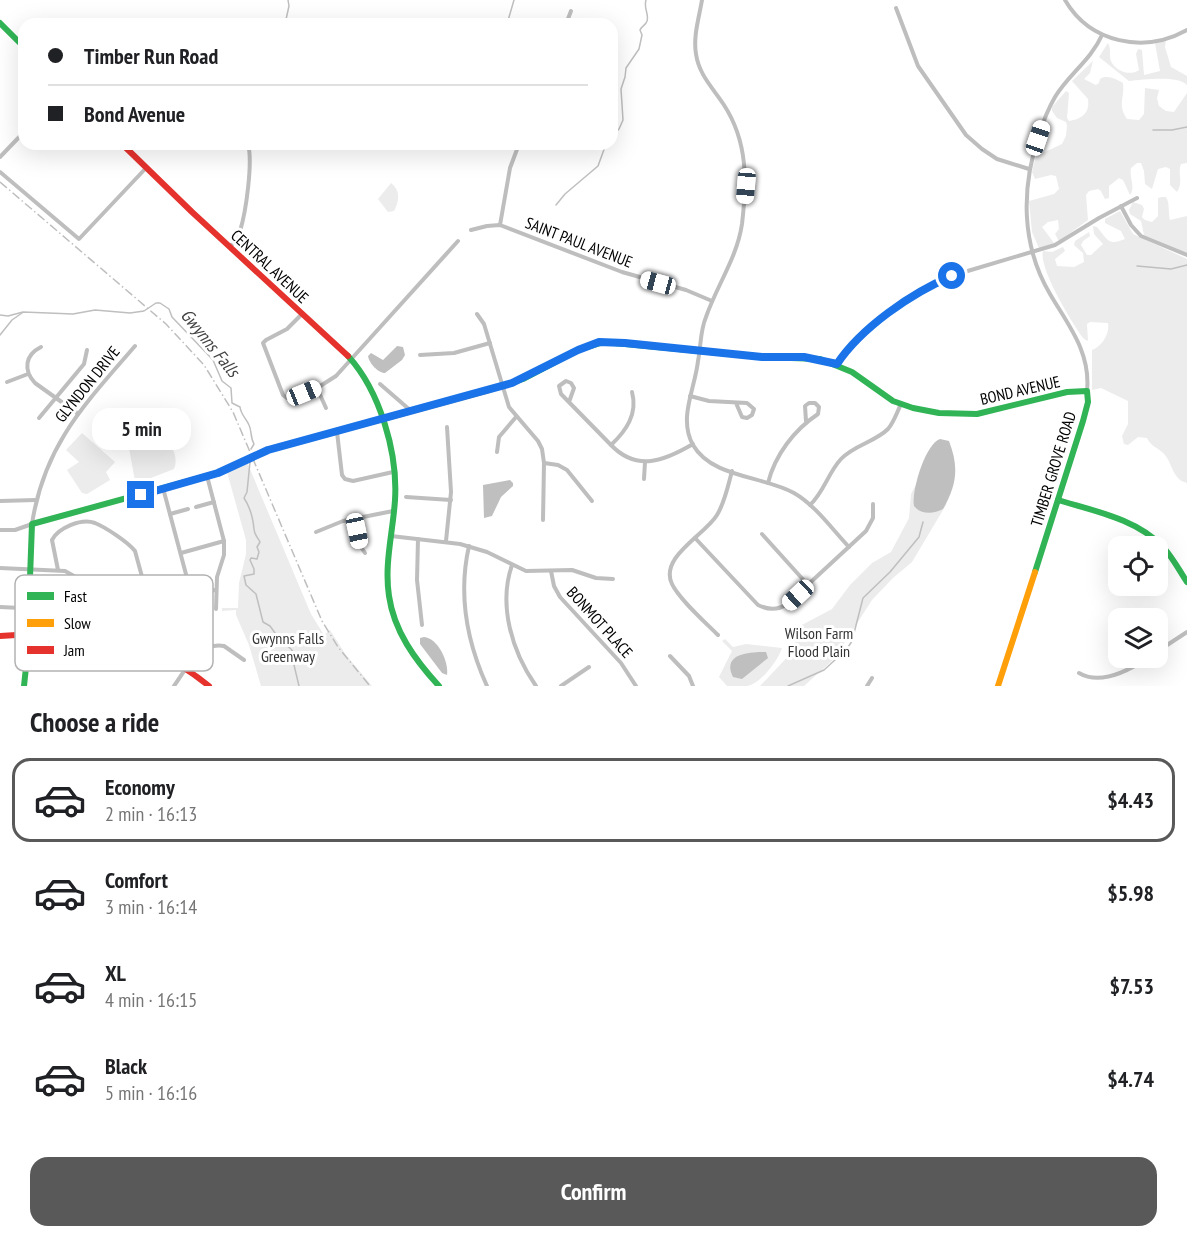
<!DOCTYPE html>
<html lang="en">
<head>
<meta charset="utf-8">
<style>
  body { margin:0; font-family:"PT Sans Narrow",sans-serif; background:#f6f6f6; color:#202124; height:100vh; display:flex; flex-direction:column; font-size:22px; white-space:nowrap }
  * { box-sizing:border-box; margin:0 }
  p { font-size:20px; color:#757577 }
  .icon { flex:none; width:33px; height:33px; fill:none; stroke:currentColor; stroke-width:2; stroke-linecap:round; stroke-linejoin:round }
  .map { position:relative; height:686px; overflow:hidden }
  .drawer { display:flex; flex-direction:column; background:#fff; flex:1 }
  .drawer>* { flex:none }
  .hud { position:absolute; left:18px; top:18px; width:600px; height:132px; border-radius:18px; box-shadow:0 6px 24px #0002; display:grid; align-content:center; height:132px; padding:0 30px; background:#fff }
  .controls { position:absolute; left:1108px; top:536px; display:grid; gap:12px }
  .controls a { display:grid; place-items:center; width:60px; height:60px; border-radius:12px; background:#fff; box-shadow:0 6px 24px #0002; font-size:30px }
  .end { position:absolute; width:27px; height:27px; margin:-14px; border:8px solid #1a73e8; background:#fff; box-shadow:0 0 0 3px #fff }
  .from { border-radius:50% }
  .bubble { position:absolute; height:42px; border-radius:18px; background:#fff; box-shadow:0 6px 24px #0002; font-size:20px; font-weight:700; line-height:42px; text-align:center }
  .car { position:absolute; width:18px; height:36px; margin:-18px -9px; border-radius:8px; box-shadow:0 0 4px 2px #0007; background:linear-gradient(#fff 24%,#345 0 40%,#fff 0 76%,#345 0 86%,#fff 0) }
  .hud b { display:flex; align-items:center; gap:21px; height:57px; font-size:22px }
  .hud b+b { border-top:2px solid #e0e0e0 }
  .hud i { width:15px; height:15px; background:#202124 }
  ul { padding:0; list-style:none }
  li { display:flex; align-items:center; gap:18px; height:84px; margin:0 12px 9px; padding:0 18px; border:3px solid transparent; border-radius:18px }
  li div { flex:1 }
  li b { display:block; font-size:22px }
  li em { font-style:normal; font-weight:700 }
  li.on { border-color:#595959 }
  li>.icon { width:54px; height:54px; stroke-width:1.5 }
  h2 { padding:0 30px; font-size:27px; line-height:72px }
  .primary-button { display:flex; gap:12px; margin-top:auto; padding:12px 30px }
  .primary-button a { flex:1; height:69px; border-radius:18px; background:#595959; color:#fff; font-size:24px; font-weight:700; line-height:69px; text-align:center }
  .map>svg:first-child { display:block }
  .green { fill:#ececec }
  .water { fill:#bfbfbf }
  .lines { fill:none; stroke-linecap:round; stroke-linejoin:round }
  .stream { stroke:#bfbfbf; stroke-width:1.5 }
  .street { stroke:#bebebe; stroke-width:4 }
  .fast { stroke:#30b455; stroke-width:6 }
  .slow { stroke:#ff9f0a; stroke-width:6 }
  .jam { stroke:#e5322d; stroke-width:6 }
  .rail { stroke:#bebebe; stroke-width:1.5; stroke-dasharray:9 3 1.5 3; stroke-linecap:butt }
  .route { stroke:#1a73e8; stroke-width:8 }
  .labels { text-anchor:middle; stroke-width:6; stroke-linejoin:round; paint-order:stroke }
  .street-label { font-size:16px; fill:#000; stroke:#fff }
  .park-label { font-size:16px; fill:#333; stroke:#fff }
  .water-label { font-size:18px; font-style:italic; fill:#444; stroke:#fff }
  .key { fill:#fff; stroke:#b2b2b2; stroke-width:1.5 }
  .key-label { font-size:16px; fill:#000 }
</style>
</head>
<body>
<div class="map">
<svg width="1187" height="686" viewBox="0 0 1187 686">
  <rect width="100%" height="100%" fill="#fff"/>
  <g class="green">
    <path d="M 1166,40 L 1165,47 L 1171,67 L 1187,76 L 1187,85 C 1177,75 1143,80 1129,81 L 1099,57 L 1108,43 C 1112,50 1108,57 1112,63 C 1117,72 1131,76 1139,70 L 1136,54 L 1138,49 L 1142,50 L 1144,75 L 1160,71 L 1155,43 Z"/>
    <path d="M 1093,61 L 1090,73 L 1084,79 L 1096,85 L 1099,83 L 1100,79 C 1106,74 1117,79 1123,83 C 1125,98 1117,104 1127,119 L 1139,120 L 1144,114 L 1145,88 L 1159,90 L 1157,98 L 1159,106 L 1166,111 L 1174,112 L 1187,93 L 1187,163 L 1181,164 C 1177,173 1184,182 1177,192 L 1170,185 L 1170,169 L 1166,167 L 1158,169 L 1152,189 L 1145,184 L 1144,171 L 1141,163 L 1137,163 L 1131,168 C 1129,177 1136,188 1130,195 L 1123,180 L 1119,178 L 1109,186 L 1109,198 L 1105,199 L 1101,191 L 1098,189 L 1089,191 L 1086,195 L 1088,220 L 1059,241 L 1055,234 L 1059,229 L 1058,220 L 1048,222 L 1042,227 L 1054,243 L 1039,248 L 1032,232 L 1029,201 L 1054,194 L 1059,189 L 1056,176 L 1051,175 L 1035,179 L 1032,172 L 1036,156 L 1062,144 L 1066,136 L 1067,126 L 1066,122 L 1057,118 L 1052,111 L 1052,107 L 1066,91 L 1069,93 L 1067,118 L 1069,121 C 1082,119 1090,113 1088,99 L 1072,81 Z"/>
    <path d="M 391,183 C 401,191 399,201 394,211 L 388,212 L 378,199 Z"/>
    <path d="M 1162,197 L 1166,197 C 1170,203 1168,213 1170,220 L 1187,216 L 1187,253 L 1144,235 L 1141,221 L 1130,214 L 1129,210 L 1133,202 L 1142,205 L 1144,209 L 1142,217 L 1145,220 L 1152,222 L 1158,216 L 1158,198 Z"/>
    <path d="M 1120,211 L 1133,234 L 1187,259 L 1187,483 C 1171,479 1173,461 1162,452 C 1155,446 1152,447 1147,438 L 1138,437 L 1128,445 L 1124,444 L 1122,436 L 1128,424 L 1128,401 L 1101,388 L 1092,390 L 1092,350 C 1102,346 1110,334 1108,323 L 1090,322 L 1087,324 L 1088,341 L 1084,339 C 1073,325 1038,267 1043,251 L 1052,252 L 1063,247 L 1065,251 L 1055,259 L 1057,266 L 1074,267 L 1084,262 L 1083,253 L 1074,245 L 1075,241 L 1089,232 L 1090,236 L 1083,241 L 1081,245 L 1087,255 L 1091,255 L 1103,244 L 1094,234 L 1093,226 L 1097,227 C 1108,240 1108,246 1125,239 L 1121,231 L 1105,223 L 1105,219 Z"/>
    <polygon points="82,433 115,462 106,472 110,480 87,494 82,493 67,470 79,462 66,450"/>
    <path d="M 168,439 C 172,448 179,458 174,469 L 138,483 L 135,481 L 129,448 L 132,445 Z"/>
    <polygon points="247,462 311,614 324,635 330,630 346,655 372,686 261,686 249,645 236,615 236,610 222,611 222,608 238,608 239,583 246,554 246,540 227,472"/>
    <polygon points="919,479 950,485 946,505 912,562 893,578 872,600 834,659 804,686 760,686 794,650 798,627 832,609 850,585 872,563 891,552 909,518 911,494"/>
    <path d="M 725,639 L 733,647 L 746,644 L 782,648 C 778,661 760,684 747,686 C 741,686 733,686 727,686 L 719,677 L 732,651 L 722,641 Z"/>
  </g>
  <g class="water">
    <path d="M 397,346 L 403,347 L 405,355 L 402,360 L 385,373 C 378,373 369,363 368,356 L 371,353 L 383,360 Z"/>
    <path d="M 940,439 L 949,441 C 959,467 957,485 943,509 C 934,514 921,515 914,506 C 911,492 925,444 940,439 Z"/>
    <polygon points="510,480 513,483 513,486 501,497 492,516 484,518 483,485"/>
    <path d="M 424,637 C 438,638 449,662 447,675 L 442,673 L 420,644 L 420,638 Z"/>
    <path d="M 766,652 L 768,658 L 742,679 L 733,677 C 721,653 751,652 766,652 Z"/>
  </g>
  <g class="lines">
    <g class="stream">
      <polyline points="285,24 289,6 288,0"/>
      <polyline points="507,24 514,0"/>
      <polyline points="1153,130 1172,130 1187,127"/>
      <path d="M 612,136 L 619,129 L 623,120 L 621,89 L 625,77 L 626,68 L 639,49 L 642,35 L 640,30 C 641,27 644,26 646,23 C 651,17 643,9 646,0"/>
      <polyline points="556,205 565,194 598,166 606,144"/>
      <polyline points="1137,266 1171,269 1187,265"/>
      <path d="M 0,315 L 8,316 L 23,312 L 73,314 L 95,310 L 130,313 L 144,311 L 156,303 L 160,303 L 169,309 L 172,317 L 213,360 L 222,381 L 231,388 L 232,403 L 240,407 C 241,415 246,418 249,425 C 252,431 250,437 254,444 L 251,449"/>
      <polyline points="0,335 12,320 22,313"/>
      <path d="M 250,462 L 247,492 L 244,498 C 250,507 253,518 254,529 C 254,534 258,538 260,542 L 257,547 L 259,552 L 257,559 L 251,558 L 250,560 L 254,569 L 254,574 L 244,576 L 246,585 L 256,594 L 263,622 L 270,626 L 280,640 L 291,649 L 300,661 L 294,665 L 299,686"/>
      <polyline points="788,686 824,670 847,649 852,641 863,598 890,572 919,537 923,522"/>
    </g>
    <g class="street">
      <path d="M 702,0 C 699,18 693,36 696,54 C 699,75 713,88 724,105 C 748,142 747,182 742,224 C 737,258 717,285 706,317 C 700,331 701,346 698,361 C 695,389 678,418 693,445 C 712,478 764,476 794,493 C 815,505 832,529 849,547"/>
      <path d="M 1065,0 C 1090,43 1144,54 1187,30"/>
      <polyline points="896,8 918,66 966,135 982,149 997,159 1029,169"/>
      <polyline points="566,24 571,11"/>
      <polyline points="0,157 24,132"/>
      <polyline points="0,172 79,239 146,168"/>
      <polyline points="1121,206 1131,225 1141,236 1187,255"/>
      <polyline points="500,225 510,168 519,144"/>
      <polyline points="471,230 487,226 500,225 622,272 686,290 712,301"/>
      <path d="M 230,247 C 234,242 238,237 240,231 C 246,212 253,162 248,144"/>
      <polyline points="302,314 287,329 266,340 263,343 283,395 287,398 317,388 336,376 458,241"/>
      <polyline points="477,314 484,324 509,407 538,441 542,449 544,463 543,520"/>
      <path d="M 41,347 C 25,355 23,370 35,383 L 77,413"/>
      <polyline points="420,355 454,353 490,343"/>
      <polyline points="837,364 847,351 882,318 920,291 961,273 1055,245 1099,218 1137,198"/>
      <polyline points="7,382 28,374"/>
      <polyline points="380,384 410,410"/>
      <polyline points="317,388 326,408"/>
      <path d="M 1087,391 C 1091,352 1068,325 1050,294 C 1021,245 1021,188 1039,135 C 1043,122 1048,109 1055,97 C 1069,74 1091,60 1102,35"/>
      <polyline points="690,396 709,401 747,403 754,409 752,415 747,418 742,417 736,403"/>
      <path d="M 569,402 L 574,388 L 571,383 L 566,381 L 559,386 L 561,394 L 611,445 C 637,472 664,461 693,444"/>
      <polyline points="39,418 84,364 87,350"/>
      <polyline points="337,432 342,475 345,479 353,481 393,472"/>
      <path d="M 611,445 C 626,431 638,414 632,392"/>
      <polyline points="497,452 499,437 516,417"/>
      <polyline points="544,463 558,465 567,470 592,501"/>
      <polyline points="207,476 224,541 224,555 217,577 216,609"/>
      <polyline points="644,479 645,462"/>
      <path d="M 768,483 C 775,455 794,430 818,414 L 819,407 L 815,403 L 809,403 L 805,406 L 806,421"/>
      <polyline points="163,488 191,593"/>
      <polyline points="406,497 451,500"/>
      <polyline points="0,501 36,500"/>
      <path d="M 810,505 C 824,492 828,473 841,459 C 854,445 875,442 888,429 C 894,422 897,412 901,404"/>
      <polyline points="196,507 214,502"/>
      <polyline points="170,514 188,509"/>
      <polyline points="354,519 359,544 365,553"/>
      <path d="M 0,530 L 15,530 L 32,524 C 44,445 85,404 135,346"/>
      <polyline points="316,532 343,521 393,511"/>
      <polyline points="762,534 808,585"/>
      <polyline points="391,536 460,544 487,552 526,571 572,570 596,578 613,579"/>
      <path d="M 695,538 L 758,605 C 768,610 777,611 787,604 L 866,531 L 873,518 L 873,504"/>
      <polyline points="418,539 417,580 422,625"/>
      <polyline points="446,541 451,492 447,427"/>
      <path d="M 469,546 C 458,594 467,642 487,686"/>
      <polyline points="181,553 224,541"/>
      <path d="M 512,565 C 498,605 512,652 536,686"/>
      <polyline points="0,568 65,571 74,576 91,595 91,635"/>
      <path d="M 58,570 L 52,540 C 58,528 81,518 95,523 C 105,527 128,542 135,551 L 147,595 L 120,603 L 100,598 L 91,599"/>
      <polyline points="551,571 554,586 560,597 621,663 636,686"/>
      <polyline points="174,595 216,590"/>
      <polyline points="0,607 21,608"/>
      <path d="M 718,635 C 705,622 679,599 672,584 C 659,557 705,535 717,515 C 725,502 728,486 732,471"/>
      <polyline points="1158,651 1187,632"/>
      <polyline points="670,656 689,676 693,686"/>
      <path d="M 1079,673 C 1101,686 1130,670 1149,657"/>
      <path d="M 174,686 C 187,668 198,642 224,646 L 244,660"/>
      <polyline points="561,686 589,667"/>
      <polyline points="867,686 872,678"/>
    </g>
    <g class="fast">
      <polyline points="0,23 24,47"/>
      <path d="M 348,356 C 380,391 398,453 395,500 C 393,532 384,564 389,596 C 394,631 415,660 439,686"/>
      <polyline points="489,390 523,379 578,350 604,342 762,357 820,359 852,372 893,401 913,408 939,413 977,414 1067,392 1087,391 1088,402 1083,421 1035,572"/>
      <path d="M 1058,500 C 1094,511 1137,519 1163,547 C 1173,558 1179,570 1187,582"/>
      <polyline points="24,686 27,658 32,524 218,473 268,450 290,444"/>
    </g>
    <g class="slow">
      <polyline points="290,444 489,390"/>
      <polyline points="998,686 1035,572"/>
    </g>
    <g class="jam">
      <polyline points="122,144 192,212 348,356"/>
      <path d="M 0,636 C 84,630 141,631 209,686"/>
    </g>
    <polyline class="rail" points="0,182 166,324 204,365 233,412 322,621 338,647 370,686"/>
  </g>
  <g class="lines">
    <path class="route" d="M 141,495 L 218,473 L 268,450 L 512,383 L 578,350 L 599,342 L 625,343 L 762,357 L 804,357 L 837,364 C 861,328 911,293 952,276"/>
  </g>
  <g class="labels">
    <g class="street-label">
      <text transform="translate(579 242) rotate(21)" y="6">SAINT PAUL AVENUE</text>
      <text transform="translate(270 266) rotate(43)" y="6">CENTRAL AVENUE</text>
      <text transform="translate(87 384) rotate(-51)" y="6">GLYNDON DRIVE</text>
      <text transform="translate(1020 390) rotate(-13)" y="6">BOND AVENUE</text>
      <text transform="translate(1053 469) rotate(-73)" y="6">TIMBER GROVE ROAD</text>
      <text transform="translate(600 622) rotate(48)" y="6">BONMOT PLACE</text>
    </g>
    <g class="park-label">
      <text x="819" y="639">Wilson Farm<tspan x="819" dy="18">Flood Plain</tspan></text>
      <text x="288" y="644">Gwynns Falls<tspan x="288" dy="18">Greenway</tspan></text>
    </g>
    <g class="water-label">
      <text transform="translate(210 343) rotate(51)" y="6">Gwynns Falls</text>
    </g>
  </g>
  <rect x="15" y="575" width="198" height="96" rx="9" class="key"/>
  <rect x="27" y="592" width="27" height="8" fill="#30b455"/>
  <rect x="27" y="619" width="27" height="8" fill="#ff9f0a"/>
  <rect x="27" y="646" width="27" height="8" fill="#e5322d"/>
  <g class="key-label">
    <text x="64" y="602">Fast</text>
    <text x="64" y="629">Slow</text>
    <text x="64" y="656">Jam</text>
  </g>
</svg>
<div class="controls">
<a><svg class="icon" aria-label="locate" viewBox="0 0 24 24"><circle cx="12" cy="12" r="6"/><path d="M12 2v4M12 18v4M2 12h4M18 12h4"/></svg></a>
<a><svg class="icon" aria-label="layers" viewBox="0 0 24 24"><path d="M12 4l9 5-9 5-9-5zM3 14l9 5 9-5"/></svg></a>
</div>
<i class="end from" style="left:952px;top:276px"></i>
<i class="end" style="left:141px;top:495px"></i>
<div class="bubble" style="left:92px;top:408px;width:99px">5 min</div>
<i class="car" style="left:1038px;top:138px;rotate:19deg"></i>
<i class="car" style="left:746px;top:186px;rotate:185deg"></i>
<i class="car" style="left:658px;top:283px;rotate:285deg"></i>
<i class="car" style="left:304px;top:393px;rotate:68deg"></i>
<i class="car" style="left:357px;top:531px;rotate:168deg"></i>
<i class="car" style="left:798px;top:595px;rotate:227deg"></i>
<div class="hud">
<b><i class="from"></i>Timber Run Road</b>
<b><i></i>Bond Avenue</b>
</div>
</div>
<section class="drawer">
<h2>Choose a ride</h2>
<ul>
<li class="on"><svg class="icon" aria-label="car" viewBox="0 0 24 24"><path d="M5 17H2v-5l4-1 3-4h7l3 4 3 1v5h-3M9 17h6M6 11h13"/><circle cx="7" cy="17" r="2"/><circle cx="17" cy="17" r="2"/></svg><div><b>Economy</b><p>2 min · 16:13</p></div><em>$4.43</em></li>
<li><svg class="icon" aria-label="car" viewBox="0 0 24 24"><path d="M5 17H2v-5l4-1 3-4h7l3 4 3 1v5h-3M9 17h6M6 11h13"/><circle cx="7" cy="17" r="2"/><circle cx="17" cy="17" r="2"/></svg><div><b>Comfort</b><p>3 min · 16:14</p></div><em>$5.98</em></li>
<li><svg class="icon" aria-label="car" viewBox="0 0 24 24"><path d="M5 17H2v-5l4-1 3-4h7l3 4 3 1v5h-3M9 17h6M6 11h13"/><circle cx="7" cy="17" r="2"/><circle cx="17" cy="17" r="2"/></svg><div><b>XL</b><p>4 min · 16:15</p></div><em>$7.53</em></li>
<li><svg class="icon" aria-label="car" viewBox="0 0 24 24"><path d="M5 17H2v-5l4-1 3-4h7l3 4 3 1v5h-3M9 17h6M6 11h13"/><circle cx="7" cy="17" r="2"/><circle cx="17" cy="17" r="2"/></svg><div><b>Black</b><p>5 min · 16:16</p></div><em>$4.74</em></li>
</ul>
<div class="primary-button"><a>Confirm</a></div>
</section>
</body>
</html>
